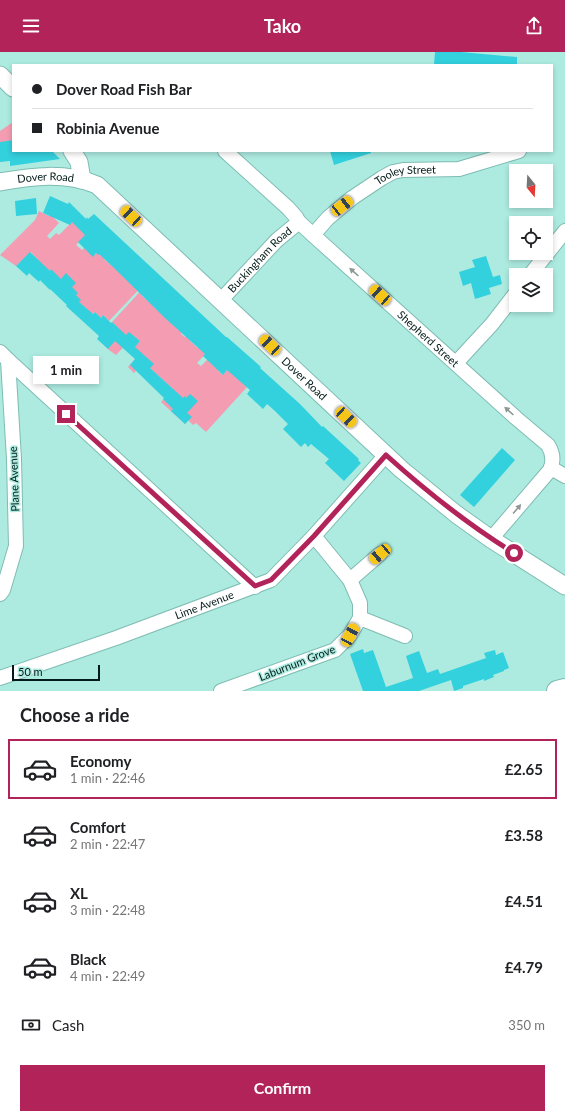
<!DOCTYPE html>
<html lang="en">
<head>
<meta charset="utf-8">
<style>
  body { margin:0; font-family:Lato,sans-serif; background:#f2f2f2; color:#202124; height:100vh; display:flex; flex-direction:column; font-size:15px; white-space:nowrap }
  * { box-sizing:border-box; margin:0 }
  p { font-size:13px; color:#757577 }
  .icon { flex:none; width:22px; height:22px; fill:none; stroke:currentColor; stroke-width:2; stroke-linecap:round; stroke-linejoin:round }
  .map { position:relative; height:639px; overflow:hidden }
  .details { display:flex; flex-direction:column; background:#fff; flex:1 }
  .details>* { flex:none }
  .hud { position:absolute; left:12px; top:12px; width:541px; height:88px; border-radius:0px; box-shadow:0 2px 6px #0003; display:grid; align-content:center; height:88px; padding:0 20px; background:#fff }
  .needle { width:26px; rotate:162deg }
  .controls { position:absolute; left:509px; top:112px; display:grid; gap:8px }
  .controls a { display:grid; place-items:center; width:44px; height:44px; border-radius:0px; background:#fff; box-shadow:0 2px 6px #0003; font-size:20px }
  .scale { position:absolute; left:12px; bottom:10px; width:88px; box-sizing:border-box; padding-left:4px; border:2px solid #031b18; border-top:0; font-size:11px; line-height:14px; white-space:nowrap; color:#031b18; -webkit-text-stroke:3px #adebe1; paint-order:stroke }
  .end { position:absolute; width:18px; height:18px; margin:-9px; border:5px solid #b12359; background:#fff; box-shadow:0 0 0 2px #fff }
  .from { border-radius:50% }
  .bubble { position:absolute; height:28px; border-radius:0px; background:#fff; box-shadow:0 2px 6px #0003; font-size:13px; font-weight:700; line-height:28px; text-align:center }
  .car { position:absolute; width:12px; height:24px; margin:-12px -6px; border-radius:5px; box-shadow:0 0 3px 1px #0007; background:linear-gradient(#f5c518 24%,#345 0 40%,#f5c518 0 76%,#345 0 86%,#f5c518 0) }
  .hud b { display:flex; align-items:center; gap:14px; height:38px; font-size:15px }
  .hud b+b { border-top:1px solid #e0e0e0 }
  .hud i { width:10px; height:10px; background:#202124 }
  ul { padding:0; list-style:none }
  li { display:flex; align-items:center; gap:12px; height:60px; margin:0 8px 6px; padding:0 12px; border:2px solid transparent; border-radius:0px }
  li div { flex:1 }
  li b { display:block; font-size:15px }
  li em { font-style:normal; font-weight:700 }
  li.active { border-color:#b12359 }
  li>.icon { width:36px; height:36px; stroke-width:1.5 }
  h2 { padding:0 20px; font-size:18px; line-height:48px }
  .pay { display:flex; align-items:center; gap:10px; height:44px; padding:0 20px; font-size:15px }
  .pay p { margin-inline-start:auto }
  .action { display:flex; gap:8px; margin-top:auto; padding:8px 20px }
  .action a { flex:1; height:46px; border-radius:0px; background:#b12359; color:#fff; font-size:16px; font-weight:700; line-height:46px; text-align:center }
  header { display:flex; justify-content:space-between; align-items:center; height:52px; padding:0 20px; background:#b12359; color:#fff; font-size:18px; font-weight:700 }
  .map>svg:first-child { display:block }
  .green { fill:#f49cb1 }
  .building { fill:#33d0de }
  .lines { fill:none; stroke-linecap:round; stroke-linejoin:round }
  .minor-casing { stroke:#7fbcb3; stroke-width:16 }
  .tertiary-casing { stroke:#7fbcb3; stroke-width:19 }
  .secondary-casing { stroke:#7fbcb3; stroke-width:22 }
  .minor { stroke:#fff; stroke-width:14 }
  .tertiary { stroke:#fff; stroke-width:17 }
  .secondary { stroke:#fff; stroke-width:20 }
  .oneway { fill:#8e9897 }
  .route { stroke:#b12359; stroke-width:5 }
  .labels { text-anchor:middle; stroke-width:3; stroke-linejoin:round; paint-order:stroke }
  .street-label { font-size:11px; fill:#031b18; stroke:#adebe1 }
</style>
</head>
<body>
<header><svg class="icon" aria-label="menu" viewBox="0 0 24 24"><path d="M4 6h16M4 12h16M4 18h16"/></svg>Tako<svg class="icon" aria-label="share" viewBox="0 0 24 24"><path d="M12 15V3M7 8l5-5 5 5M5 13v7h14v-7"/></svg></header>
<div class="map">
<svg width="565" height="639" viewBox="0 0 565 639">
  <rect width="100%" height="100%" fill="#adebe1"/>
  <g class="green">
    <polygon points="13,70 13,88 0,95 0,79"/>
    <polygon points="39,159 49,164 51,163 59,171 47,184 50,187 56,181 59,183 79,163 90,179 76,193 82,198 87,193 93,204 106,194 104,207 112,214 119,206 145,231 109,269 103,263 101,266 95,260 92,262 80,251 72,259 67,253 51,218 49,219 34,216 40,210 31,200 16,214 0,203 35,168"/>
    <polygon points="147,232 150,234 141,243 149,250 158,241 154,255 182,280 181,282 185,285 194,276 194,285 190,289 198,296 201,293 208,299 197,311 201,314 213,302 224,312 218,319 223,323 229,316 247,335 206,380 196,371 193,373 188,368 185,372 161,350 173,337 150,316 147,306 134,321 128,315 136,306 130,300 140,289 134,284 116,303 109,298 103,292 118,276 112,270"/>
  </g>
  <g class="building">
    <polygon points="435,0 461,0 517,5 517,13 434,13"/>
    <polygon points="13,88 13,99 52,99 60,107 10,114 10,109 0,110 0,90"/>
    <polygon points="330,99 371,99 371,101 334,113"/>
    <polygon points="50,144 68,152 69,150 86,167 87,165 88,167 94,162 226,285 227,285 261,315 260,316 300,352 322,375 323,374 359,407 358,408 361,411 344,429 325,411 329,407 311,392 308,395 305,391 301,395 283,377 288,372 275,359 267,352 263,357 247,342 250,338 227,318 223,323 203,304 205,302 165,266 112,214 99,202 98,203 96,201 93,205 78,190 85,183 72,170 70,173 43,161"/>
    <polygon points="36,146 37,162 16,164 15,149"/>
    <polygon points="30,200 50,219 51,217 61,227 66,221 76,231 72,235 78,241 76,243 81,248 79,250 93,262 95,260 101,266 103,263 111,271 112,270 126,283 129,280 140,289 135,295 154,312 150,316 183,346 185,344 186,346 190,342 198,349 187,361 192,365 185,372 171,359 173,357 163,347 164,346 130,313 135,307 115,289 108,297 97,287 99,284 66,254 67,253 50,237 50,238 40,228 39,230 29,221 27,224 16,214"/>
    <polygon points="486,204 493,225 500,223 502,232 489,236 491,242 475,247 471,231 463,234 459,220 475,215 472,208"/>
    <polygon points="502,396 515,408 474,455 460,443"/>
    <polygon points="363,597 364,601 373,598 386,635 413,626 406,604 419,599 427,621 438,617 440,622 486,606 484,601 495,598 496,603 503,600 509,616 504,618 504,619 493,623 494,625 484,629 484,627 463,634 463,636 454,639 451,628 419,639 363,639 350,602"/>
  </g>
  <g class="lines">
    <defs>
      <g id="minor">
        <path id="s1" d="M 225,99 L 288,156 L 296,165 L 299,170 L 313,183 L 516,366 L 548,393 C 553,401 554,409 550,418 L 491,487"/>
        <path id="s2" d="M 313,183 L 328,166 L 352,146 L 382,126 L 393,120 L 403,118 L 459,117 L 519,99"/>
        <polyline points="530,223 565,179"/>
        <path id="s3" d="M 221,248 L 277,188 L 299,170"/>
        <polyline points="0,300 8,308 255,535"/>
        <polyline points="456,311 492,272 516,241"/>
        <polyline points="551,416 565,424"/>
        <polyline points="350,528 380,502"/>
        <polyline points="0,542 3,538 16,494 14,407 8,308"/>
        <polyline points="360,566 405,584"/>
        <path id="s4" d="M 0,626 L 116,586 L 271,528 L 314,484 L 386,403"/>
        <polyline points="221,639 335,598 350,583 360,566 360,551 350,528 314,484"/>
      </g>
      <g id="tertiary">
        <polyline points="0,23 13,36"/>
        <polyline points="72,99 79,110 82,128"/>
        <path id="s5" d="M 0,130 C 32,124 66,120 97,133 L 402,418 L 456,462 L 491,487 L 565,534"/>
      </g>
      <polyline id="secondary" points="557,639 565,637"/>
    </defs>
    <use href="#minor" class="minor-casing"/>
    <use href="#tertiary" class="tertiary-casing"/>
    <use href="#secondary" class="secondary-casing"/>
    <use href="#minor" class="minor"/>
    <use href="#tertiary" class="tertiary"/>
    <use href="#secondary" class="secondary"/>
  </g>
  <defs><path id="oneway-solid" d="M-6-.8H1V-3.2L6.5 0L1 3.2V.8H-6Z"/></defs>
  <g class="oneway">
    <use href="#oneway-solid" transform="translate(354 220) rotate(-138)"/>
    <use href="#oneway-solid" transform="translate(509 359) rotate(-138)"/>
    <use href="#oneway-solid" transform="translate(517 457) rotate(-49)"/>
  </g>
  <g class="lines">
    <path class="route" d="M 66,362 L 255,534 L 271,528 L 314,484 L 386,403 C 427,440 467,472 514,501"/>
  </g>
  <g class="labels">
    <g class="street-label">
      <text dy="4" stroke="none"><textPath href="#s2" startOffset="114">Tooley Street</textPath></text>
      <text dy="4" stroke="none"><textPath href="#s5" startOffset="46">Dover Road</textPath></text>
      <text dy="4" stroke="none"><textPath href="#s3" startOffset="56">Buckingham Road</textPath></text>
      <text dy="4" stroke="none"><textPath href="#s1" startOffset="277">Shepherd Street</textPath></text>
      <text dy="4" stroke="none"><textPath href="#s5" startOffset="382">Dover Road</textPath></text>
      <text transform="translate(14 427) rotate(-92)" y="4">Plane Avenue</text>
      <text dy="4" stroke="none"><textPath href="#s4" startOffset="217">Lime Avenue</textPath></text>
      <text transform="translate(297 611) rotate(-21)" y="4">Laburnum Grove</text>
    </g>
  </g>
</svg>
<div class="controls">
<a><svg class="needle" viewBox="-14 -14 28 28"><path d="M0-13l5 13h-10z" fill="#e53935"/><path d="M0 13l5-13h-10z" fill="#757577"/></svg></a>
<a><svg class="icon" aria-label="locate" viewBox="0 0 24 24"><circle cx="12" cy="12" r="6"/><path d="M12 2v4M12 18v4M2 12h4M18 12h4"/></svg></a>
<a><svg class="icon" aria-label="layers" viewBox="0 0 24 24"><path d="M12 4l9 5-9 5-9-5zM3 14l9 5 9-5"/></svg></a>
</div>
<div class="scale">50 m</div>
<i class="end from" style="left:514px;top:501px"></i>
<i class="end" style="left:66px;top:362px"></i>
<div class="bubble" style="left:33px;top:304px;width:66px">1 min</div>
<i class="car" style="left:342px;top:154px;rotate:52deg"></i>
<i class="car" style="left:131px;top:164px;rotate:313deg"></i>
<i class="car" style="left:380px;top:243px;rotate:312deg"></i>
<i class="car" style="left:270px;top:293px;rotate:313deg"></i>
<i class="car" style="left:346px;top:365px;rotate:133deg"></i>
<i class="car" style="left:380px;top:502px;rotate:230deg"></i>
<i class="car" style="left:350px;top:583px;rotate:28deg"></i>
<div class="hud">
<b><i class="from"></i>Dover Road Fish Bar</b>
<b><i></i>Robinia Avenue</b>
</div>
</div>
<section class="details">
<h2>Choose a ride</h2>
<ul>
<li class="active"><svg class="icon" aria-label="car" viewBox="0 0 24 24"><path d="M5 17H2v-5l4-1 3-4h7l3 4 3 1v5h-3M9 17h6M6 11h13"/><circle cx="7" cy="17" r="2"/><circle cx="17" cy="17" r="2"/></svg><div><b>Economy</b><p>1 min · 22:46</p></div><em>£2.65</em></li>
<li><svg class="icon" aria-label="car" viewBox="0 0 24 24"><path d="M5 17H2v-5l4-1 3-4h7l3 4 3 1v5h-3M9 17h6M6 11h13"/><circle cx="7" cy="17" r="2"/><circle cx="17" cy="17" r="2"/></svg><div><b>Comfort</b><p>2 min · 22:47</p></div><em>£3.58</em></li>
<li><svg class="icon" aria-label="car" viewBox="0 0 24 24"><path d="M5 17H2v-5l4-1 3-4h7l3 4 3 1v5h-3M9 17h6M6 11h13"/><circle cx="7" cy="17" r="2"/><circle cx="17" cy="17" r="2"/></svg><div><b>XL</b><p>3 min · 22:48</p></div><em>£4.51</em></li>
<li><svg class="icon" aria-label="car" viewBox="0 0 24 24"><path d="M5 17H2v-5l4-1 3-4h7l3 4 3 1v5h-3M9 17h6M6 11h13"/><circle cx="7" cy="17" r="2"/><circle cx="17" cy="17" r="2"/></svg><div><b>Black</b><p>4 min · 22:49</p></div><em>£4.79</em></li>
</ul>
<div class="pay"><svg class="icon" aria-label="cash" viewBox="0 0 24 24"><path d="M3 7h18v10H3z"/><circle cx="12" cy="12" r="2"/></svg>Cash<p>350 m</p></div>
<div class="action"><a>Confirm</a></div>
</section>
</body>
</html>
